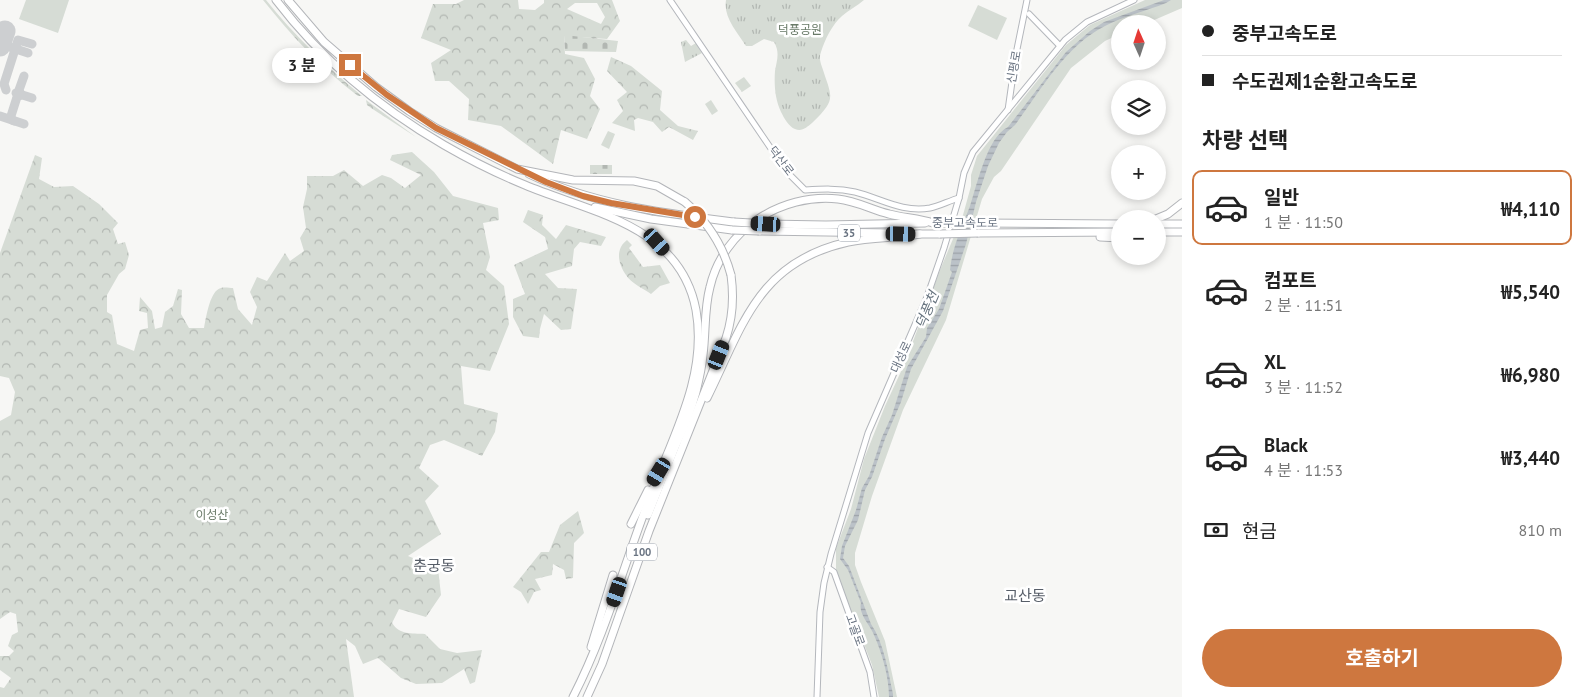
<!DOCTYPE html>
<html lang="ko">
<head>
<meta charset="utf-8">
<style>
  body { margin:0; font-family:"PT Sans","Noto Sans KR",sans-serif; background:#f2f2f2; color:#222; height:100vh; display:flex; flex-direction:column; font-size:19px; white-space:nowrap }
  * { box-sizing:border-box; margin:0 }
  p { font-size:16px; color:#767676 }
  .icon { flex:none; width:28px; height:28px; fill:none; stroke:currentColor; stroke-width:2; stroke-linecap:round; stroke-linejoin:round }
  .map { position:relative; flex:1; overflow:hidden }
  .drawer { display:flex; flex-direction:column; background:#fff; width:400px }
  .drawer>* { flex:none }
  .top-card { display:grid; align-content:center; height:110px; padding:0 20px; background:#fff }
  .needle { width:32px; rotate:357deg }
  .controls { position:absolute; left:1111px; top:15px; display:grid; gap:10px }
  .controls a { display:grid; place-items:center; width:55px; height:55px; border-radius:50%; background:#fff; box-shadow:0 2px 8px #0003; font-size:25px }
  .end { position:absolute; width:22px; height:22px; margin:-11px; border:6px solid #ce773f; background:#fff; box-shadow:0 0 0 2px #fff }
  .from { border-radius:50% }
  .bubble { position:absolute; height:35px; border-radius:18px; background:#fff; box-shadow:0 2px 8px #0003; font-size:16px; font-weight:700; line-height:35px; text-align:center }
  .car { position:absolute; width:15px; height:30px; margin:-15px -8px; border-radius:6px; box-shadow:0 0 4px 1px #0007; background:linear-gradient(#222 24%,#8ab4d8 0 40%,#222 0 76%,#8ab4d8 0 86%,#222 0) }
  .top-card b { display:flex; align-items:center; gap:18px; height:48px; font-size:19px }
  .top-card b+b { border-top:1px solid #e0e0e0 }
  .top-card i { width:12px; height:12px; background:#222 }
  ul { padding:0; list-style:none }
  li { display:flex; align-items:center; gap:15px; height:75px; margin:0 10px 8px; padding:0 10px; border:2px solid transparent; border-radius:10px }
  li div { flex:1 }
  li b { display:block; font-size:19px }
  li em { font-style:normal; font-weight:700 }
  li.active { border-color:#ce773f }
  li>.icon { width:45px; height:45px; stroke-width:1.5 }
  h2 { padding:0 20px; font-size:22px; line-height:60px }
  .pay { display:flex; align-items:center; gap:12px; height:55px; padding:0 20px; font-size:19px }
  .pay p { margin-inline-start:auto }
  .button { display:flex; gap:10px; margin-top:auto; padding:10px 20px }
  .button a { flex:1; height:58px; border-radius:30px; background:#ce773f; color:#fff; font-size:20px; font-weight:700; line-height:58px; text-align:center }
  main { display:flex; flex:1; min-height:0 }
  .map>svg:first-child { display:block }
  .grass { fill:#d6dcd5 }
  .forest { fill:url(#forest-crowns); fill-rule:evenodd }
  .cemetery { fill:url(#cemetery-stones) }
  .park { fill:url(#park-tufts) }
  .water { fill:url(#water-rules) }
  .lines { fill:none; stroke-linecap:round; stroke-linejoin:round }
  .taxiway { stroke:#cdcfd1; stroke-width:9 }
  .runway { stroke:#cdcfd1; stroke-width:21 }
  .secondary-casing { stroke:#b4b7bc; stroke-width:7 }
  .highway-casing { stroke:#b3b5b9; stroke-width:9 }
  .secondary { stroke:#fff; stroke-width:5 }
  .highway { stroke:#fff; stroke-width:7 }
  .highway-bridge-casing { stroke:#b3b5b9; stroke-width:9; stroke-linecap:butt }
  .highway-bridge { stroke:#fff; stroke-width:7 }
  .route { stroke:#ce773f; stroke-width:6 }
  .labels { text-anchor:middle; stroke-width:5; stroke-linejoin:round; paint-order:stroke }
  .shield { fill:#fff; stroke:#979ea8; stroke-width:1 }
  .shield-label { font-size:11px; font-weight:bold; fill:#6a7482 }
  .park-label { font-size:12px; fill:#697a68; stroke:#fff }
  .street-label { font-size:12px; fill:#6a7482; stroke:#fff }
  .water-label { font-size:14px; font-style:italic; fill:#66737e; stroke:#fff }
  .quarter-label { font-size:15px; fill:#575e68; stroke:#fff }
</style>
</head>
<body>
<main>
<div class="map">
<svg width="1182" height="697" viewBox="0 0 1182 697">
  <defs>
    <pattern id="forest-crowns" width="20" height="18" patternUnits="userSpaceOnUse" patternTransform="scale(1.25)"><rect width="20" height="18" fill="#d6dcd5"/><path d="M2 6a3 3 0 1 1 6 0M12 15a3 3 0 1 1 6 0" fill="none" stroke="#b2b7b2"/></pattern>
    <pattern id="cemetery-stones" width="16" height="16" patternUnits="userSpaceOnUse" patternTransform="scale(1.25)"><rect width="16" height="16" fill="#d6dcd5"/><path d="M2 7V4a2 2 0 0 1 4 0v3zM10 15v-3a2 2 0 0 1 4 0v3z" fill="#b2b7b2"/></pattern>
    <pattern id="park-tufts" width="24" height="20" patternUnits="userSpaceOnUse" patternTransform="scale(1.25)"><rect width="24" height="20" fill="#d6dcd5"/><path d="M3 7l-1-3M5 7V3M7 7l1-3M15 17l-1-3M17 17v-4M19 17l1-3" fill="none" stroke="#b2b7b2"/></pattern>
    <pattern id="water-rules" width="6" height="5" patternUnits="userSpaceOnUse" patternTransform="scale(1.25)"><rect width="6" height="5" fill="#bbc2c8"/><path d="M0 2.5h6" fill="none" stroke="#9ca2a8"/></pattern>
  </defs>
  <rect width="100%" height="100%" fill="#f7f7f5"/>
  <g class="grass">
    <polygon points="26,0 69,0 58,33 19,19"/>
    <polygon points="1145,0 1182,0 1182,8 1145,24 1120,24 1120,34 1105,41 1071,68 1001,171 994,177 982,199 946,320 903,410 872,496 855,553 855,565 861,582 885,641 897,697 879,697 872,665 836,571 836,548 851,509 864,459 885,406 904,365 940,270 963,215 971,186 971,175 977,156 1066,45 1090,25"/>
    <polygon points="978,5 1007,18 997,40 968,26"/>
    <polygon points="608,131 615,134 609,149 601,145"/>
  </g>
  <g class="forest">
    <path d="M 263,0 L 266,0 C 294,35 327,67 362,96 L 358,96 C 322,69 291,35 263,0 Z"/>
    <path d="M 464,0 L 518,0 L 519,9 L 535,10 L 544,3 L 544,0 L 612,0 L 620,21 L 607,39 L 564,36 L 565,54 L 584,58 L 595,79 L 590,96 L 600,109 L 587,139 L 561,130 L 553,164 L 501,126 L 468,120 L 469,99 L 449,81 L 435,81 L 431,63 L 451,50 L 421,38 L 433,4 L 456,4 ZM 575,3 L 597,3 L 605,17 L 601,24 L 567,9 Z"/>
    <polygon points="611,57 631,66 662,91 660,110 678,126 698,131 693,140 669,127 662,132 653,122 638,118 634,120 635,131 612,123 623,111 617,100 627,92 607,71"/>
    <polygon points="366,100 416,137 371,108 367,105"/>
    <path d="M 412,152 L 434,172 L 453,196 L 498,208 L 499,220 L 483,223 L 490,257 L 486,270 L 504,286 L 509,324 L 490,371 L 461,366 L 464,404 L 498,413 L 495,432 L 482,456 L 444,440 L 430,445 L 419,468 L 439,486 L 425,501 L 441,534 L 408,556 L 438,568 L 441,595 L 426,617 L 399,609 L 392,623 C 400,635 411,633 425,634 L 440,649 L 457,653 L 482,650 L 475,682 L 470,684 L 464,669 L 442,683 L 416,684 L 401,678 L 378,658 L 363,664 L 355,646 L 346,639 L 354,697 L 0,697 L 0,687 L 4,688 L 11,678 L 0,670 L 0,656 L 9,656 L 14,651 L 8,646 L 12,635 L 18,632 L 16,614 L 10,612 L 0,619 L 0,421 L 11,415 L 15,392 L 9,378 L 0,376 L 0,253 L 35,155 L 42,158 L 39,179 L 54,187 L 73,186 L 99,204 L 118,223 L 113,229 L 118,244 L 125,242 L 129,255 L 125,269 L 119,274 L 107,295 L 107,312 L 112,315 L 117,344 L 134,351 L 140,330 L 148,328 L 147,313 L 139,311 L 140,297 L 152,311 L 155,329 L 162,327 L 165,312 L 173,306 L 178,289 L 182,290 L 181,314 L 189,328 L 204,328 C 206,318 210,290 221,288 C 224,287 230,288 233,288 L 238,309 L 252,325 L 257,307 L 250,292 L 257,277 L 267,281 L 285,253 L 290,261 L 304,251 L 300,238 L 306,228 L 303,207 L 307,189 L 307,176 L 333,176 L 344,170 L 363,186 L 382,175 L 391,178 L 405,188 L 421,175 L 390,160 L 392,155 Z"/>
    <polygon points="528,210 543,215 542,225 556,239 566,225 606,237 601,246 580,242 574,249 572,266 545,274 558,288 577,289 571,329 561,330 544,314 540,329 539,338 523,336 513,317 513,299 525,294 514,265 548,249 545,237 523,222"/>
    <path d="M 627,240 L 632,245 L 629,248 L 643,267 L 660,265 L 670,283 L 660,286 L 651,294 C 644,289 631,283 626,275 C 618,264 615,249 627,240 Z"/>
    <polygon points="578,511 584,533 574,543 573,578 566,579 564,570 553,564 552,575 535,579 541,590 534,592 528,604 521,592 513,587 541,552 549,552 560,525"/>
  </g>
  <g class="cemetery">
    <polygon points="564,35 618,41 616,52 565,51"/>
    <rect x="590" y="165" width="22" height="9"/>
  </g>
  <g class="park">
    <path d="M 726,0 L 864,0 C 857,6 849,10 842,16 C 832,25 825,39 821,52 C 819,57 820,61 822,67 C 832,98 837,99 812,123 C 807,127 802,132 795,129 C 789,127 784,118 781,112 C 775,99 774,85 775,71 C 777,60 780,52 774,42 L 764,39 L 752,46 L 746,46 C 737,32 723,17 726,0 Z"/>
    <polygon points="686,40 691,46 696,43 702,53 685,62 681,42"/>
    <polygon points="744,77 751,86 742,92 735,83"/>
    <polygon points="711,100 718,111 712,115 705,104"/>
  </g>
  <path class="water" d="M 1164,0 L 1171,0 L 1166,3 C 1146,11 1124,16 1105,26 C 1065,46 1041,90 1015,125 L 1007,132 L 999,143 L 988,166 L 976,202 L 966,244 L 943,311 L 911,369 L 901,402 L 885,439 L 872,477 L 865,490 L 858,520 L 845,546 L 843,558 L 849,566 L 871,624 C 884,643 888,671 893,694 L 893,697 L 889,697 C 889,677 882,653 874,635 C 870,625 858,614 861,603 L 848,570 L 840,559 L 842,546 L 856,510 L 862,488 L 869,476 L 882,437 L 892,415 L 907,367 L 926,337 L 927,328 L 939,309 L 952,272 L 950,270 C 952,248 962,227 970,206 C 977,185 987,137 1008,127 L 1066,52 L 1090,31 L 1104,22 Z"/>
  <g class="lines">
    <g class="taxiway">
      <polyline points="0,29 5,31"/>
      <polyline points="1,44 28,53"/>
      <polyline points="6,90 4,84 18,40 32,44"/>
      <polyline points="16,93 32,98"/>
      <polyline points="0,116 24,124"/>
      <polyline points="14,121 12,120 11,116 17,97 21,95 19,90 24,76"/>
    </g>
    <polyline class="runway" points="0,46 5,31"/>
    <defs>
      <g id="secondary">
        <path d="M 670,0 L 776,156 L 790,175 L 805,190 C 822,189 838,188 855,192 C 880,198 902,213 930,208 C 939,206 949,201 959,198"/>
        <polyline points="1029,14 1060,46"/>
        <polyline points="1008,110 1016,54 1027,0"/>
        <polyline points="827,567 834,572 870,672 874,697"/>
        <polyline points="817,697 820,612 824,583 831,554 868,433 927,297 944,248 959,198 964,173 973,152 1065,40 1087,22 1134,0"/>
      </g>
      <g id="highway">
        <path d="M 276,0 C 321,59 380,108 444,145 C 470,160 498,174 525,185 C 592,213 680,225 696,310 C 708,376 672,438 650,497 C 624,564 606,633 573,697"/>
        <polyline points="288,0 324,42 376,87 409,111 436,128 517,169 573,180 634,181 657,186 685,202"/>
        <path d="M 529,174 C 594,205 663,213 734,222"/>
        <polyline points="595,207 651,219 732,230"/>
        <polyline points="1156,219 1168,214 1182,203"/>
        <polyline points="980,223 1120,224"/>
        <polyline points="766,224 826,225 925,223"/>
        <polyline points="1158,224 1182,224"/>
        <polyline points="759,231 891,233"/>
        <polyline points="1158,232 1182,232"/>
        <polyline points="978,233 1120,232"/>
        <polyline points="916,234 940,234"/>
        <polyline points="1100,237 1120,238"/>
        <path d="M 707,398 C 743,325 758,262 848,242 C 872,237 896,238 920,234"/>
        <path d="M 648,515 C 657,492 667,468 676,445 C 684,428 691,411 696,392 C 699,380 702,367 703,355 C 706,332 704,309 710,287 C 723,230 781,193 838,199 C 857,201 872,210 889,214 C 904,218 919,218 933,223"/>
        <polyline points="631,524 648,490"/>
        <polyline points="591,647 613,575"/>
        <path d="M 587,697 L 602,664 L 649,531 L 726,338 C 733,317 734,297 731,275"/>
      </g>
    </defs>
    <use href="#secondary" class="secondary-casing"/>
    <use href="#highway" class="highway-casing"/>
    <use href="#secondary" class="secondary"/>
    <use href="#highway" class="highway"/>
    <defs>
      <g id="highway-bridge">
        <path d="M 685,202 C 708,222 723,245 731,275"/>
        <polyline points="734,222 766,224"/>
        <polyline points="943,223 980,223"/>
        <polyline points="732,230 759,231"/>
        <polyline points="940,234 978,233"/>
      </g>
    </defs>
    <use href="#highway-bridge" class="highway-bridge-casing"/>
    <use href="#highway-bridge" class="highway-bridge"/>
  </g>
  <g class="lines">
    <polyline class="route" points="350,65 387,95 436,128 546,182 583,196 611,203 695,217"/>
  </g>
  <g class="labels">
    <g class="shield">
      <rect x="838" y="224.5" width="22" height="17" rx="4"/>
      <rect x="627" y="543.5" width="30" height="17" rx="4"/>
    </g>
    <g class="shield-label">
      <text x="849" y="237">35</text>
      <text x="642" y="556">100</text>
    </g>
    <g class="park-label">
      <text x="800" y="34">덕풍공원</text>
      <text x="212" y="519">이성산</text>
    </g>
    <g class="street-label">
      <text transform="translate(1014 67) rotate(-80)" y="4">신평로</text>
      <text transform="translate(781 161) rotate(53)" y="4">덕산로</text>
      <text x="965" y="227">중부고속도로</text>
      <text transform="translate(901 357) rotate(-65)" y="4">대성로</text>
      <text transform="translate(855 630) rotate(70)" y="4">고골로</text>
    </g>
    <g class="water-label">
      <text transform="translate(927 310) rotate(-67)" y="5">덕풍천</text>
    </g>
    <g class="quarter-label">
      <text x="434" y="571">춘궁동</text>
      <text x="1025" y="601">교산동</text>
    </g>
  </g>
</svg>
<div class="controls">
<a><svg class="needle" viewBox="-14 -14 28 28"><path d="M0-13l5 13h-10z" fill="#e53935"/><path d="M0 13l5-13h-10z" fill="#767676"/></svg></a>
<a><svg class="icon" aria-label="layers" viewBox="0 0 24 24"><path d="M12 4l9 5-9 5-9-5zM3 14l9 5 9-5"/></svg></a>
<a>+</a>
<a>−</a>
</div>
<i class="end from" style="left:695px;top:217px"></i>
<i class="end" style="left:350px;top:65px"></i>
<div class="bubble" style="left:272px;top:48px;width:60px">3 분</div>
<i class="car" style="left:766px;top:224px;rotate:273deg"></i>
<i class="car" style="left:901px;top:234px;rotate:91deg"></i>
<i class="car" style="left:657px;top:242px;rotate:138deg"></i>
<i class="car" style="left:719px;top:355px;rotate:22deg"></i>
<i class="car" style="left:659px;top:472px;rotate:211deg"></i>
<i class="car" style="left:617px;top:592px;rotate:199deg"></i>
</div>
<section class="drawer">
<div class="top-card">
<b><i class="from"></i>중부고속도로</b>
<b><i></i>수도권제1순환고속도로</b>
</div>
<h2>차량 선택</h2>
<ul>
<li class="active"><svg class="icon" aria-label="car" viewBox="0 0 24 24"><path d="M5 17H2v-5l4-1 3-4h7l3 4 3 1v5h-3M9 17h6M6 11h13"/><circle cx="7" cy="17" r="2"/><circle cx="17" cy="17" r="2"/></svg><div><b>일반</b><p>1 분 · 11:50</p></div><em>₩4,110</em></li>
<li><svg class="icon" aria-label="car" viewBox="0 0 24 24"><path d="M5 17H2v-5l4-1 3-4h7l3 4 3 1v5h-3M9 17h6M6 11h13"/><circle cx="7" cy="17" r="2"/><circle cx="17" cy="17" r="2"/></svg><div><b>컴포트</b><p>2 분 · 11:51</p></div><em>₩5,540</em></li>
<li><svg class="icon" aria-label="car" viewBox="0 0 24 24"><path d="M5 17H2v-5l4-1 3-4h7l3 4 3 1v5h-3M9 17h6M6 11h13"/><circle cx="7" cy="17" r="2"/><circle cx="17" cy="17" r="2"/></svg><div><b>XL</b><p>3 분 · 11:52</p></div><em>₩6,980</em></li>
<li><svg class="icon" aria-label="car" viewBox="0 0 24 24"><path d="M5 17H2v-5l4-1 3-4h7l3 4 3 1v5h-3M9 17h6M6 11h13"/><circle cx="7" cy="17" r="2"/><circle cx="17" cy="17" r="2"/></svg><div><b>Black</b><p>4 분 · 11:53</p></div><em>₩3,440</em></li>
</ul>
<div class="pay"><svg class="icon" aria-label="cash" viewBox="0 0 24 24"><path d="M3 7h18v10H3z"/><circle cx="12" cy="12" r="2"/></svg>현금<p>810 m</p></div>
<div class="button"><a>호출하기</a></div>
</section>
</main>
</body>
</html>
